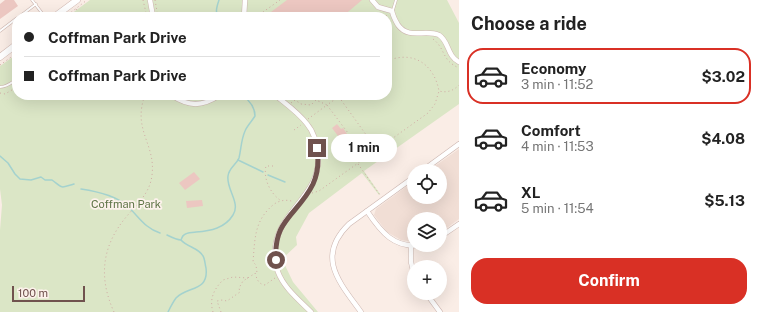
<!DOCTYPE html>
<html lang="en">
<head>
<meta charset="utf-8">
<style>
  body { margin:0; font-family:"Public Sans",sans-serif; background:#f2f2f2; color:#222; height:100vh; display:flex; flex-direction:column; font-size:15px; white-space:nowrap }
  * { box-sizing:border-box; margin:0 }
  p { font-size:13px; color:#767676 }
  .icon { flex:none; width:22px; height:22px; fill:none; stroke:currentColor; stroke-width:2; stroke-linecap:round; stroke-linejoin:round }
  .map { position:relative; flex:1; overflow:hidden }
  .panel { display:flex; flex-direction:column; background:#fff; width:300px }
  .panel>* { flex:none }
  .top-card { position:absolute; left:12px; top:12px; width:380px; height:88px; border-radius:16px; box-shadow:0 4px 16px #0002; display:grid; align-content:center; height:88px; padding:0 12px; background:#fff }
  .buttons { position:absolute; left:407px; top:164px; display:grid; gap:8px }
  .buttons a { display:grid; place-items:center; width:40px; height:40px; border-radius:50%; background:#fff; box-shadow:0 4px 16px #0002; font-size:20px }
  .scale { position:absolute; left:12px; bottom:10px; width:73px; box-sizing:border-box; padding-left:4px; border:2px solid #70524e; border-top:0; font-size:11px; line-height:14px; white-space:nowrap; color:#70524e; -webkit-text-stroke:3px #fdf2ec; paint-order:stroke }
  .end { position:absolute; width:18px; height:18px; margin:-9px; border:5px solid #70524e; background:#fff; box-shadow:0 0 0 2px #fff }
  .from { border-radius:50% }
  .bubble { position:absolute; height:28px; border-radius:14px; background:#fff; box-shadow:0 4px 16px #0002; font-size:13px; font-weight:700; line-height:28px; text-align:center }
  .top-card b { display:flex; align-items:center; gap:14px; height:38px; font-size:15px }
  .top-card b+b { border-top:1px solid #e0e0e0 }
  .top-card i { width:10px; height:10px; background:#222 }
  ul { padding:0; list-style:none }
  li { display:flex; align-items:center; gap:12px; height:56px; margin:0 8px 6px; padding:0 4px; border:2px solid transparent; border-radius:16px }
  li div { flex:1 }
  li b { display:block; font-size:15px }
  li em { font-style:normal; font-weight:700 }
  li.active { border-color:#d93025 }
  li>.icon { width:36px; height:36px; stroke-width:1.5 }
  h2 { padding:0 12px; font-size:18px; line-height:48px }
  .cta { display:flex; gap:8px; margin-top:auto; padding:8px 12px }
  .cta a { flex:1; height:46px; border-radius:16px; background:#d93025; color:#fff; font-size:16px; font-weight:700; line-height:46px; text-align:center }
  main { display:flex; flex:1; min-height:0 }
  .map>svg:first-child { display:block }
  .residential { fill:#f1ded5 }
  .green { fill:#dbe6c6 }
  .lines { fill:none; stroke-linecap:round; stroke-linejoin:round }
  .stream { stroke:#a4d2ce; stroke-width:1.5 }
  .building { fill:#ecc7c1 }
  .lane-casing { stroke:#cdb6b0; stroke-width:3 }
  .street-casing { stroke:#cdb6b0; stroke-width:5.5 }
  .secondary-casing { stroke:#cfb5ae; stroke-width:7 }
  .path { stroke:#d1aba4; stroke-width:1; stroke-dasharray:1 3; stroke-linecap:butt }
  .lane { stroke:#fff; stroke-width:2 }
  .street { stroke:#fff; stroke-width:4.5 }
  .secondary { stroke:#fff; stroke-width:6 }
  .route { stroke:#70524e; stroke-width:5 }
  .labels { text-anchor:middle; stroke-width:3.5; stroke-linejoin:round; paint-order:stroke }
  .park-label { font-size:11px; fill:#5f7547; stroke:#fdf2ec }
</style>
</head>
<body>
<main>
<div class="map">
<svg width="459" height="312" viewBox="0 0 459 312">
  <rect width="100%" height="100%" fill="#faede6"/>
  <polygon class="residential" points="459,149 459,219 440,233 440,219 414,219 414,242 401,240 387,232 374,215 376,209 414,181 414,197 440,197 440,171 428,171"/>
  <polygon class="green" points="90,0 447,0 459,23 459,104 364,171 380,194 379,195 362,173 309,213 296,237 297,245 282,259 293,282 318,312 0,312 0,230 2,205 0,189 0,66 17,54 17,95 387,95 387,17 67,17"/>
  <g class="lines">
    <g class="stream">
      <path d="M 218,17 C 215,12 217,6 219,0"/>
      <path d="M 0,156 L 8,163 L 15,174 L 20,179 L 31,180 L 41,177 L 45,180 L 52,180 C 64,189 60,188 74,184"/>
      <polyline points="238,160 263,172"/>
      <polyline points="268,175 285,182"/>
      <path d="M 81,189 C 94,191 116,196 126,205 C 138,215 144,228 160,233"/>
      <path d="M 167,235 C 171,237 177,240 181,240"/>
      <path d="M 168,312 C 170,308 173,302 176,298 C 187,286 209,292 206,268 C 205,265 205,259 203,256 C 199,248 187,247 181,240 C 182,238 182,236 184,235 C 187,232 193,233 196,232 C 211,231 225,228 233,215 C 241,203 226,189 228,176 C 229,168 236,165 239,158 C 241,150 241,140 245,131 C 247,126 252,121 255,116 C 255,106 249,100 242,95"/>
    </g>
  </g>
  <g class="building">
    <polygon points="5,0 14,0 18,6 0,19 0,4"/>
    <polygon points="287,0 362,0 342,17 269,17 267,15"/>
    <polygon points="337,124 341,129 343,128 347,134 346,135 349,140 344,144 332,128"/>
    <polygon points="194,172 200,179 185,190 179,183"/>
    <polygon points="202,200 203,206 187,208 186,201"/>
  </g>
  <g class="lines">
    <defs>
      <g id="lane">
        <polyline points="32,0 45,17"/>
        <polyline points="393,10 396,0"/>
        <polyline points="19,17 36,4"/>
        <polyline points="0,31 17,18"/>
        <path d="M 0,87 C 7,87 11,83 17,79"/>
      </g>
      <g id="street">
        <polyline points="150,0 153,17"/>
        <path d="M 372,0 L 378,7 L 392,11 C 393,16 395,20 398,25 C 409,40 425,29 439,35 C 449,41 447,56 459,62"/>
        <polyline points="244,17 245,0"/>
        <path d="M 171,95 C 189,107 202,107 220,95"/>
        <path d="M 275,95 C 286,104 299,113 307,124 C 314,132 316,142 318,152 C 323,199 272,211 275,257 C 276,261 276,267 278,272 C 284,288 299,300 311,312"/>
        <polyline points="422,171 459,144"/>
        <path d="M 367,211 C 381,232 394,249 422,245"/>
        <polyline points="440,237 459,224"/>
        <polyline points="411,246 411,262 414,275"/>
        <polyline points="426,293 440,312"/>
        <path d="M 361,312 C 340,283 315,257 349,224 L 414,177"/>
      </g>
      <g id="secondary">
        <polyline points="54,17 77,0"/>
        <polyline points="0,57 17,44"/>
      </g>
    </defs>
    <use href="#lane" class="lane-casing"/>
    <use href="#street" class="street-casing"/>
    <use href="#secondary" class="secondary-casing"/>
    <g class="path">
      <polyline points="143,0 147,17"/>
      <polyline points="155,0 158,17"/>
      <polyline points="76,9 82,17"/>
      <polyline points="386,15 391,22"/>
      <polyline points="65,17 87,0"/>
      <polyline points="252,17 263,12 280,0"/>
      <path d="M 433,39 C 446,49 441,60 459,68"/>
      <path d="M 387,61 C 413,50 434,64 439,91 C 447,93 453,91 459,85"/>
      <polyline points="0,65 17,53"/>
      <polyline points="0,93 5,94 17,87"/>
      <polyline points="339,97 377,150"/>
      <polyline points="291,103 295,100 301,104 311,105 316,100 327,105 341,95"/>
      <polyline points="308,119 327,105 366,157"/>
      <polyline points="294,130 301,125"/>
      <polyline points="358,164 380,195"/>
      <path d="M 273,166 L 266,166 C 263,178 270,193 280,200"/>
      <polyline points="312,193 319,191 428,113 435,104 439,91"/>
      <path d="M 275,278 L 265,285 C 258,284 257,279 255,273 L 257,273 L 256,265 L 253,262 C 255,239 254,221 273,205 C 279,200 287,199 294,202"/>
      <path d="M 114,312 C 98,277 102,245 127,216 C 138,203 150,193 152,175 C 156,144 132,130 145,95"/>
      <path d="M 213,312 C 209,299 214,289 223,280 L 233,277 L 248,278"/>
      <polyline points="221,312 217,301 222,300 227,301 240,292 239,288 243,281 254,274"/>
    </g>
    <use href="#lane" class="lane"/>
    <use href="#street" class="street"/>
    <use href="#secondary" class="secondary"/>
  </g>
  <g class="lines">
    <path class="route" d="M 276,260 C 273,219 298,215 313,184 C 318,173 319,161 317,148"/>
  </g>
  <g class="labels">
    <g class="park-label">
      <text x="126" y="208">Coffman Park</text>
    </g>
  </g>
</svg>
<div class="buttons">
<a><svg class="icon" aria-label="locate" viewBox="0 0 24 24"><circle cx="12" cy="12" r="6"/><path d="M12 2v4M12 18v4M2 12h4M18 12h4"/></svg></a>
<a><svg class="icon" aria-label="layers" viewBox="0 0 24 24"><path d="M12 4l9 5-9 5-9-5zM3 14l9 5 9-5"/></svg></a>
<a>+</a>
</div>
<div class="scale">100 m</div>
<i class="end from" style="left:276px;top:260px"></i>
<i class="end" style="left:317px;top:148px"></i>
<div class="bubble" style="left:331px;top:134px;width:66px">1 min</div>
<div class="top-card">
<b><i class="from"></i>Coffman Park Drive</b>
<b><i></i>Coffman Park Drive</b>
</div>
</div>
<section class="panel">
<h2>Choose a ride</h2>
<ul>
<li class="active"><svg class="icon" aria-label="car" viewBox="0 0 24 24"><path d="M5 17H2v-5l4-1 3-4h7l3 4 3 1v5h-3M9 17h6M6 11h13"/><circle cx="7" cy="17" r="2"/><circle cx="17" cy="17" r="2"/></svg><div><b>Economy</b><p>3 min · 11:52</p></div><em>$3.02</em></li>
<li><svg class="icon" aria-label="car" viewBox="0 0 24 24"><path d="M5 17H2v-5l4-1 3-4h7l3 4 3 1v5h-3M9 17h6M6 11h13"/><circle cx="7" cy="17" r="2"/><circle cx="17" cy="17" r="2"/></svg><div><b>Comfort</b><p>4 min · 11:53</p></div><em>$4.08</em></li>
<li><svg class="icon" aria-label="car" viewBox="0 0 24 24"><path d="M5 17H2v-5l4-1 3-4h7l3 4 3 1v5h-3M9 17h6M6 11h13"/><circle cx="7" cy="17" r="2"/><circle cx="17" cy="17" r="2"/></svg><div><b>XL</b><p>5 min · 11:54</p></div><em>$5.13</em></li>
</ul>
<div class="cta"><a>Confirm</a></div>
</section>
</main>
</body>
</html>
